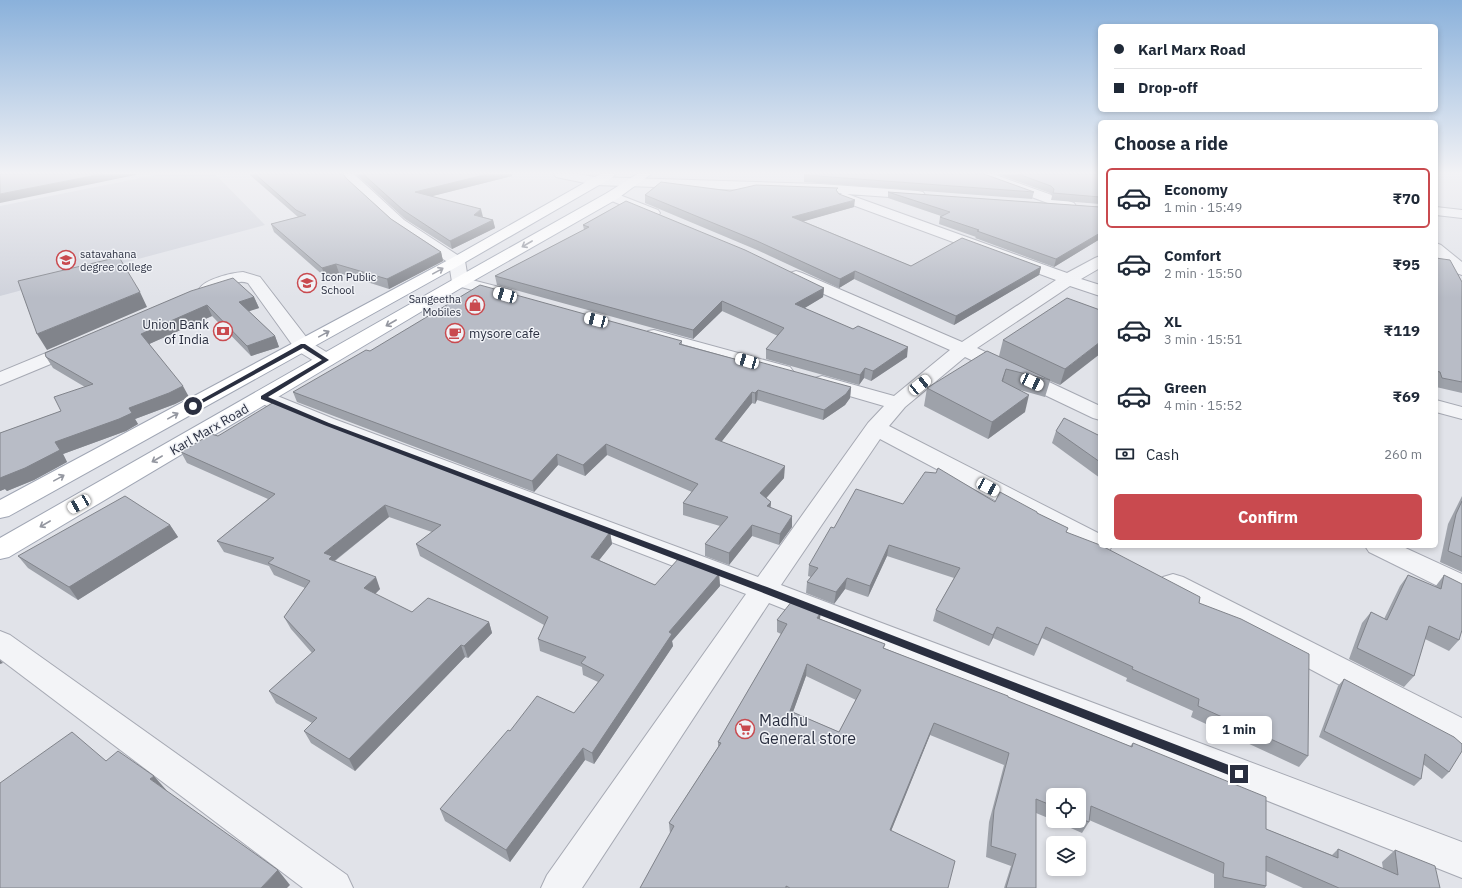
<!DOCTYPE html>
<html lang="en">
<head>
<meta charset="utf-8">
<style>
  body { margin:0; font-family:"IBM Plex Sans",sans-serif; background:#f6f6f7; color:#1f2937; height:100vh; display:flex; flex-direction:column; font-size:15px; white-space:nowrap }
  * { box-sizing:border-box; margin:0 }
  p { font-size:13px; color:#747a83 }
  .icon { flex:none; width:22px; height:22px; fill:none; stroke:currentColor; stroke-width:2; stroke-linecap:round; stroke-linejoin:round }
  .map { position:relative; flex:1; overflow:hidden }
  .panel { position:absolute; left:1098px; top:120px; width:340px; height:428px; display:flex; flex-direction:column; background:#fff; border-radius:6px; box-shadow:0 2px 6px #0003 }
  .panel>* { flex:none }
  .top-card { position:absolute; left:1098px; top:24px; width:340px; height:88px; border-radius:6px; box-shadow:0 2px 6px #0003; display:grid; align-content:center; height:88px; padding:0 16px; background:#fff }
  .tools { position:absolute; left:1046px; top:788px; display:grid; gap:8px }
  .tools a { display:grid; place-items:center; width:40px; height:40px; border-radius:6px; background:#fff; box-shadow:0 2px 6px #0003; font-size:20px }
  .end { position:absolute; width:18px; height:18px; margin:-9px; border:5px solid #2a2f40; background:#fff; box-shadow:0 0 0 2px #fff }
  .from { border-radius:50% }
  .bubble { position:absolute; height:28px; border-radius:6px; background:#fff; box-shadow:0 2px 6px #0003; font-size:13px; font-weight:700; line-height:28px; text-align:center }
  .car { position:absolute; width:12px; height:24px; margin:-12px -6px; border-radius:5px; box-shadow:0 0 3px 1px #0007; background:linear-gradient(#fff 24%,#345 0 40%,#fff 0 76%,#345 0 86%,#fff 0) }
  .top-card b { display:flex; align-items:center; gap:14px; height:38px; font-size:15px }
  .top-card b+b { border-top:1px solid #e0e1e3 }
  .top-card i { width:10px; height:10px; background:#1f2937 }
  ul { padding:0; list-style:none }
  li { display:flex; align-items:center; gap:12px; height:60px; margin:0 8px 6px; padding:0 8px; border:2px solid transparent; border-radius:6px }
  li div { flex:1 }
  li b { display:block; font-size:15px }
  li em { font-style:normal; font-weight:700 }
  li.selected { border-color:#c94a4f }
  li>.icon { width:36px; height:36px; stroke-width:1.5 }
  h2 { padding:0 16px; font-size:18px; line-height:48px }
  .pay { display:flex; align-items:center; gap:10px; height:44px; padding:0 16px; font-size:15px }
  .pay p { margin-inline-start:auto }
  .button { display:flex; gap:8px; margin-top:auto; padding:8px 16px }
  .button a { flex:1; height:46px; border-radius:6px; background:#c94a4f; color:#fff; font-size:16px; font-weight:700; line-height:46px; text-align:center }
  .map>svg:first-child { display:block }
  .built { fill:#cfd2db }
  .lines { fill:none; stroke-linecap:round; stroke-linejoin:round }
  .minor-casing { stroke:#a6a9b3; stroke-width:2 }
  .major-casing { stroke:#a0a6b4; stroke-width:2 }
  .minor { fill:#f3f4f7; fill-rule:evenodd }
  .major { fill:#fff; fill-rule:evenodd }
  .wall { fill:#9ea2aa; fill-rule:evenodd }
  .shaded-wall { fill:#81848b }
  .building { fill:#b8bcc6; stroke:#81848b; fill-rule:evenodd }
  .oneway { stroke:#9497a0 }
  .route { fill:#2a2f40 }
  .labels { text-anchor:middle; stroke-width:3; stroke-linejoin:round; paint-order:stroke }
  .far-poi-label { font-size:11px; fill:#2a2f40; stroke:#f0f2f6; text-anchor:start }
  .poi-label { font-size:13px; fill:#2a2f40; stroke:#f0f2f6; text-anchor:end }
  .street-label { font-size:13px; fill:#2a2f40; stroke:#f0f2f6 }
  .near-poi-label { font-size:16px; fill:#2a2f40; stroke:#f0f2f6; text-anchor:start }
</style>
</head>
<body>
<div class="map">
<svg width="1462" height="888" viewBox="0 0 1462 888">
  <rect width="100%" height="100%" fill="#e1e3e9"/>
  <polygon class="built" points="161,174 215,174 265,225 0,296 0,206"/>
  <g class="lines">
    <defs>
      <g id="minor">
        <polygon points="341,174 354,174 404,220 462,258 465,261 468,279 511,290 513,294 511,298 505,299 454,285 452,282 449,263 394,226 350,186"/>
        <polygon points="554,174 579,174 595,177 820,184 918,191 923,192 925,195 923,198 918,199 847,194 1067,273 1095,258 1100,256 1100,268 1081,279 1100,285 1100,296 1070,286 977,348 1100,406 1100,420 1093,418 965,357 905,407 889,426 1100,534 1100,546 1112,546 1109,551 1100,554 1091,551 880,439 781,585 1462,842 1462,878 769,603 582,888 541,888 547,875 746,594 318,429 256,401 253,397 256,393 263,391 270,393 334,419 758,577 868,423 884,406 815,386 812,382 815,378 822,376 894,396 950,350 790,279 788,276 790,273 796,271 802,273 962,342 1056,280 839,200 837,197 842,193 595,185 556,177"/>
        <polygon points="975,174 993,174 1074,203 1076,206 1074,209 1064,209 977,177"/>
        <polygon points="612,192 658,210 660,213 658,216 653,217 648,216 607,199 605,196 607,193"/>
        <polygon points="1436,207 1462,210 1462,218 1436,215"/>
        <polygon points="1436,243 1441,245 1462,262 1462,275 1456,273 1436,256"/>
        <path d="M 243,272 L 260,277 L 310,342 L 333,356 L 336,360 L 333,364 L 326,366 L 319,364 L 296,350 L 248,283 C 231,277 218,297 201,293 L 199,289 C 205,279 231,273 243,272 Z"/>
        <polygon points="654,330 790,367 793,371 790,375 783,377 648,339 645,335 648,331"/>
        <polygon points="75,341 82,343 84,347 82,351 0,385 0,372"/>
        <polygon points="1436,400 1462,407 1462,419 1436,412"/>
        <polygon points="1365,546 1401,546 1462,574 1462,596 1452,593 1369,552"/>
        <polygon points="1173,574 1183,577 1462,718 1462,749 1451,744 1163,591 1160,584 1163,577"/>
        <polygon points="0,631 10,635 347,875 353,888 303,888 0,659"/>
      </g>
      <g id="major">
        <polygon points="600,174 615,174 613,177 462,264 9,516 0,518 0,500 452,258"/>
        <polygon points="637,174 651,174 617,199 466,285 9,557 0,559 0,538 454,279 607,193"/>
      </g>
    </defs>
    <use href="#minor" class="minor-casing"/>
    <use href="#major" class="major-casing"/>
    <use href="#minor" class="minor"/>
    <use href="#major" class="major"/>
  </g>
  <g class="wall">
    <polygon points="249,174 343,174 347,179 391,219 441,252 443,261 389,289 339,273 325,277 274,232 271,224 298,217"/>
    <polygon points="356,174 512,174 512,176 432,196 483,217 493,220 495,228 452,249 405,219"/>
    <polygon points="997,174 1100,174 1100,204 1051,200 1052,196 1050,193"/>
    <polygon points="804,175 1034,192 1032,199 804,182"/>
    <polygon points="730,191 837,191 839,194 854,207 803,221 911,266 1041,267 1039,275 954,325 854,279 839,288 757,250 645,203 645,195"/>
    <polygon points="888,192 1100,207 1100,239 1054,267 975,238 976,237 939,224 940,217 941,216 888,198"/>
    <polygon points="583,225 824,288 823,297 804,308 907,357 871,381 864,378 859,385 766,359 766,349 778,336 722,311 693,339 497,285 495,276 584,230"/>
    <polygon points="1436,258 1462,282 1462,393 1436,387"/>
    <polygon points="191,291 254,297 259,308 248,311 275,336 279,347 251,356 212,316 149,344 189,397 175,404 135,419 138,424 126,431 63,454 67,462 34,480 7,491 5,489 0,491 0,433 61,411 85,387 53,368 46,357"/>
    <polygon points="1100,310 1060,385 1050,381 1045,397 1020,390 1025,412 988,439 924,406 927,388 999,356 1003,340"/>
    <polygon points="682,341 682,344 753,364 851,387 850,398 845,405 823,420 757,400 755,404 752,403 721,442 784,478 766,498 771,502 770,507 792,527 779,545 752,536 729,565 705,556 705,544 720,526 683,515 683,503 692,492 607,455 585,476 558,465 534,492 297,402 293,392 370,351"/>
    <polygon points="313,419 610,532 612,544 599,560 655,585 719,574 720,586 672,641 673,646 594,764 585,760 510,862 445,821 440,809 510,731 574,713 598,682 583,675 582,667 540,651 538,639 544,625 420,556 416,544 432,532 389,517 335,561 380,589 375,594 412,612 489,622 492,633 468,658 465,657 355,771 311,743 304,731 312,723 276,703 269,691 312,653 291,629 284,617 305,588 274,575 269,566 224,552 217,541 268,499 187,463 181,452 218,436"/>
    <polygon points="1056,431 1100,436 1100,478 1052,443"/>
    <polygon points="1462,496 1462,572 1440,562 1448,524"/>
    <polygon points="995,502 1037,513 1068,528 1066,532 1199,603 1308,756 1299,767 1191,717 1193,711 1126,681 1127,678 1042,638 1034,656 993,638 989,646 933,621 936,610 954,578 887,556 868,597 845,589 834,604 806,593 807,582 811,577 808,576 809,565 834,528 903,504"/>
    <polygon points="170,525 178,537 78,600 28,568 18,556"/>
    <polygon points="1408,575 1435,587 1444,575 1459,640 1449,651 1425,639 1414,676 1404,687 1349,659 1362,623 1371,612 1384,619 1400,586"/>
    <path d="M 820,619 L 885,644 L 884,648 L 1130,746 L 1133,743 L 1266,829 L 1332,855 L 1338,849 L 1383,869 L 1382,862 L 1395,850 L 1440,888 L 1303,888 L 1266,871 L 1266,886 L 1265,888 L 1214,888 L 1214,874 L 1089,820 L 1089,822 L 1082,833 L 1055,821 L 1079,821 L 1079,795 L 1053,795 L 1053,820 L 1036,813 L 1036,888 L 1004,888 L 1011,866 L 986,857 L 989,822 L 1004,765 L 930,735 L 891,831 L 948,888 L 640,888 L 670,834 L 669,823 L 718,747 L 718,742 L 781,634 L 777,632 L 777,620 ZM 806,676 L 856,700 L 839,732 L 793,712 Z"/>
    <polygon points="1344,679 1449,772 1442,779 1423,764 1421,779 1414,786 1319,737 1338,686"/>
  </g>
  <g class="shaded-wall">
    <polygon points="102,174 140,174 0,203 0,194"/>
    <polygon points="488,174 512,174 512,176 417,200 415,192"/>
    <polygon points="855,200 854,207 791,225 792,217"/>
    <polygon points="481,209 483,217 474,215"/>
    <polygon points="493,220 495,228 452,249 450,241"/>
    <polygon points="1100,233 1100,239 1054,267 1056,259"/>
    <polygon points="441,252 443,261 389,289 387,279"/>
    <polygon points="336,264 339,273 325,277 322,268"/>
    <polygon points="1041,267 1039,275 954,325 956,316"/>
    <polygon points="855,271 854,279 839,288 840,279"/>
    <polygon points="824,288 823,297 795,314 795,304"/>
    <polygon points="140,292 147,307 47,350 37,334"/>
    <polygon points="254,297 259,308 244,313 239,302"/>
    <polygon points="722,301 722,311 693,339 693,330"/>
    <polygon points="207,305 212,316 147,345 141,334"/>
    <polygon points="275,336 279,347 251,356 247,346"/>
    <polygon points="1100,342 1100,354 1060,385 1065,369"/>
    <polygon points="908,347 907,357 871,381 873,371"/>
    <polygon points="865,368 864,378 859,385 860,375"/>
    <polygon points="1006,369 1002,385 1002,381"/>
    <polygon points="183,386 189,397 175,404 135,419 138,424 126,431 63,454 67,462 34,480 7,491 5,489 0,491 0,478 55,442 129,408"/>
    <polygon points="851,387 850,398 845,405 823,420 824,410"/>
    <polygon points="758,390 757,400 755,404 755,393"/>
    <polygon points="752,392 752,403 715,450 715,439"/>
    <polygon points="1029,395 1025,412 988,439 992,422"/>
    <polygon points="606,444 607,455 585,476 583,465"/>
    <polygon points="557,454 558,465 534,492 532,481"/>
    <polygon points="785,466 784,478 760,505 760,493"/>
    <polygon points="771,502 770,513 767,506"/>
    <polygon points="385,505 389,517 334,561 337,568 324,553"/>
    <polygon points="792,516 792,527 779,545 780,534"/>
    <polygon points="170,525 178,537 78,600 69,587"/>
    <polygon points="752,525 752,536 729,565 729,553"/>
    <polygon points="610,532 612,544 592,569 591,557"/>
    <polygon points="889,545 887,556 868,597 870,586"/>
    <polygon points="719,574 720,586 672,641 673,646 594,764 592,753 669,632"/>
    <polygon points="376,577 380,589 369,600 364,588"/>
    <polygon points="847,578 845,589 834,604 836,592"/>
    <polygon points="821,612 819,625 817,618"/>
    <polygon points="489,622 492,633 468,658 464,646"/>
    <polygon points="997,627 993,638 989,646 993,635"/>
    <polygon points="461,645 465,657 355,771 349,759"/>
    <polygon points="0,660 3,663 0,664"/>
    <polygon points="807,664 806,676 789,723 790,711"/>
    <polygon points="934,723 930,735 887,841 890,830"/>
    <polygon points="583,748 585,760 510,862 506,850"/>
    <polygon points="154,776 168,792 150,779"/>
    <polygon points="278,870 290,885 287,888 261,888"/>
  </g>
  <g class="building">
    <polygon points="0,174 102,174 0,194"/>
    <polygon points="255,174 343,174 347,179 391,219 441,252 387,279 336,264 322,268 271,224 306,215 296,210"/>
    <polygon points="363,174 488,174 415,192 481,209 474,215 493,220 450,241 403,210"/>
    <polygon points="810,174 984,174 1034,192 804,175"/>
    <polygon points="1018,174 1100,174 1100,197 1053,193 1054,189 1051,186"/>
    <polygon points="661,182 730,191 756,185 838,188 836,190 839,194 855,200 792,217 911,266 962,238 1041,267 956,316 855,271 840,279 757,241 645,195"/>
    <polygon points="888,192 1100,207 1100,233 1056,259 977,231 979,230 940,217 950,212"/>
    <polygon points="626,201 745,250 824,288 795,304 853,329 858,326 908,347 873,371 865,368 860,375 766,349 784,328 722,301 693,330 495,276 589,227 583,225"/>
    <polygon points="119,257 140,292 37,334 18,281"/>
    <polygon points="1436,258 1450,260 1462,282 1462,382 1442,378 1440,372 1436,371"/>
    <polygon points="233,278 254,297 239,302 275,336 247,346 207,305 141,334 183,386 169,393 129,408 132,413 119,419 55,442 60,450 25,468 0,478 0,433 61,411 54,397 93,384 46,357 45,353 191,291"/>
    <polygon points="480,285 682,341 679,344 753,364 756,361 851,387 846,394 824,410 758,390 755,393 752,392 715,439 785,466 760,493 771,502 767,506 792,516 780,534 752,525 729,553 705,544 728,517 683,503 698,484 606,444 583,465 557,454 532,481 293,392 366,350 370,351"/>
    <polygon points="1067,298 1100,310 1100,342 1065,369 1003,340"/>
    <polygon points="987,351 1050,380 1006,369 1002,381 1029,395 992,422 927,388"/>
    <polygon points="274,402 313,419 610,532 591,557 655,585 679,558 719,574 669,632 672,634 592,753 583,748 506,850 440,809 508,730 510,731 537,696 574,713 604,675 581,663 586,657 538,639 548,617 416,544 441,525 385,505 324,553 332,556 329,559 376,577 364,588 412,612 428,598 489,622 464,646 461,645 349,759 304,731 317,718 269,691 315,650 284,617 310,581 268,563 274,558 217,541 275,494 181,452 211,434 218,436"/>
    <polygon points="1064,418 1100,436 1100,462 1056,431"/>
    <polygon points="938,468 995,502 1000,492 1037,512 1037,513 1068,528 1066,532 1100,545 1100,546 1104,547 1200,597 1199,603 1241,619 1309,654 1308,756 1198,706 1199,699 1132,669 1133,667 1046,627 1038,645 997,627 993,635 936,610 960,568 889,545 870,586 847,578 836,592 807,582 818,568 809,565 831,527 834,528 856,489 903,504 925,472 936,473"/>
    <polygon points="125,496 170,525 69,587 18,556"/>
    <polygon points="1462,501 1462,557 1448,551 1456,514"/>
    <polygon points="1408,575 1441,589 1444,575 1462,584 1462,630 1459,640 1429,626 1414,676 1357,648 1371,612 1387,620"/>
    <path d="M 792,601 L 821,612 L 817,618 L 885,644 L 883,648 L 1008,696 L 1008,697 L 1132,747 L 1133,743 L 1266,797 L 1266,829 L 1338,858 L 1338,849 L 1398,875 L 1395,850 L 1435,866 L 1440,888 L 1339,888 L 1266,856 L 1266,886 L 1223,877 L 1224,863 L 1091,806 L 1089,822 L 1079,818 L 1079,795 L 1053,795 L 1053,806 L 1036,799 L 1036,888 L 1006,888 L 1016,854 L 991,846 L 994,810 L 1009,753 L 934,723 L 890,830 L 955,861 L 948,888 L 790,888 L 786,886 L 786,888 L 640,888 L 674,826 L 669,823 L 721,743 L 718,742 L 787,624 L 777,620 ZM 807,664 L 861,690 L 839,732 L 790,711 Z"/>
    <polygon points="1344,679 1454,737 1462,744 1462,751 1449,772 1425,754 1421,779 1324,731"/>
    <polygon points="72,732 106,761 118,751 154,776 150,779 278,870 261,888 0,888 0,783"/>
  </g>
  <defs><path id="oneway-shaft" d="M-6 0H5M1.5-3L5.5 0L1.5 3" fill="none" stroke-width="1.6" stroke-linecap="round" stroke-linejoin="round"/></defs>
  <g class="oneway">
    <use href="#oneway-shaft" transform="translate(527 244) rotate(150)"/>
    <use href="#oneway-shaft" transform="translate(438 271) rotate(-29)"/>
    <use href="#oneway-shaft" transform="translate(391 323) rotate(150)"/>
    <use href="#oneway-shaft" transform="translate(324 334) rotate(-29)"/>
    <use href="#oneway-shaft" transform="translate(173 416) rotate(-29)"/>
    <use href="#oneway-shaft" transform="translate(157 459) rotate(150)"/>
    <use href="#oneway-shaft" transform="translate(59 478) rotate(-29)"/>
    <use href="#oneway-shaft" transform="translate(45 524) rotate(150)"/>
  </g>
  <linearGradient id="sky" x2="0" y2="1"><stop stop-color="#8ab1db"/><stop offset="0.58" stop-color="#f2f2f5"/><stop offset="1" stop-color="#f2f2f5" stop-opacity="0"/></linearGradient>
  <rect width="1462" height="298" fill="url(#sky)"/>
  <polygon class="route" points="301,344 305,344 329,360 268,397 329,423 767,587 1239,769 1243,771 1244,774 1243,777 1239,779 761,592 324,425 261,399 261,396 322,360 303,348 195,407 190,406"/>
  <defs>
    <symbol id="university-ring" viewBox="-11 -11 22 22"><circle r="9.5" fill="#f0f2f6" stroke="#c94a4f" stroke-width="1.5"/><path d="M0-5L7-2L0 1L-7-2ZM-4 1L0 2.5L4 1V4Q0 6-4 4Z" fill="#c94a4f"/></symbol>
    <symbol id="school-ring" viewBox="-11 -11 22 22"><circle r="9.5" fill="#f0f2f6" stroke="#c94a4f" stroke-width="1.5"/><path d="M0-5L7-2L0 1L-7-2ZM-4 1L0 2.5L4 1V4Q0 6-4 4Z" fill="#c94a4f"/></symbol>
    <symbol id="shop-ring" viewBox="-11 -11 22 22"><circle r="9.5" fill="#f0f2f6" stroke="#c94a4f" stroke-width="1.5"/><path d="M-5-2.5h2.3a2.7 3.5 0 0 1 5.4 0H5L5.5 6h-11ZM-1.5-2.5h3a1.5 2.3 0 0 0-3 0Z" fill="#c94a4f"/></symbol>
    <symbol id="bank-ring" viewBox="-11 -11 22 22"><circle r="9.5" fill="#f0f2f6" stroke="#c94a4f" stroke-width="1.5"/><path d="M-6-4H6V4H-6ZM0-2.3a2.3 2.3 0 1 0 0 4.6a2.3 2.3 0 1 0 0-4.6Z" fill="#c94a4f"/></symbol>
    <symbol id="cafe-ring" viewBox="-11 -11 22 22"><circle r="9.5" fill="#f0f2f6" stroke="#c94a4f" stroke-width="1.5"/><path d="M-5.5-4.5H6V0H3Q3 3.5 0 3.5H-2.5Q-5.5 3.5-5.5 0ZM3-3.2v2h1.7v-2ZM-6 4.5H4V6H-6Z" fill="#c94a4f"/></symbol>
    <symbol id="supermarket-ring" viewBox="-11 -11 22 22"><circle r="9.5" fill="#f0f2f6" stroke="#c94a4f" stroke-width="1.5"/><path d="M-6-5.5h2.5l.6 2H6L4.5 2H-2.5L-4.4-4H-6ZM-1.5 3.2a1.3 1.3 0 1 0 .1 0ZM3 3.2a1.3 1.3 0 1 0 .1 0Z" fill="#c94a4f"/></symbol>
  </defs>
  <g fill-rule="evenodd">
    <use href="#university-ring" x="55" y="249" width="22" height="22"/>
    <use href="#school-ring" x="296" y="272" width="22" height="22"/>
    <use href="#shop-ring" x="464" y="294" width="22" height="22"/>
    <use href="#bank-ring" x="212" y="320" width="22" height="22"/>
    <use href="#cafe-ring" x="444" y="322" width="22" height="22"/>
    <use href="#supermarket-ring" x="734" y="718" width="22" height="22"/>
  </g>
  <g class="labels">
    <g class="far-poi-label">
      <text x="80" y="258">satavahana<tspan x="80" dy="13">degree college</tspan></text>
      <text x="321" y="281">Icon Public<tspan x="321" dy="13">School</tspan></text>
      <text x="461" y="303" text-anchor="end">Sangeetha<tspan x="461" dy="13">Mobiles</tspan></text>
    </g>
    <g class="poi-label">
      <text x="209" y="329">Union Bank<tspan x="209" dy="15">of India</tspan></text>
      <text x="469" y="338" text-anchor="start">mysore cafe</text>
    </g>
    <g class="street-label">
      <text transform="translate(209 429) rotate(-30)" y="5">Karl Marx Road</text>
    </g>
    <g class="near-poi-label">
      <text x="759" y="726">Madhu<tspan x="759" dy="18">General store</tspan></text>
    </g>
  </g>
</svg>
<div class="tools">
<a><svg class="icon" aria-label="locate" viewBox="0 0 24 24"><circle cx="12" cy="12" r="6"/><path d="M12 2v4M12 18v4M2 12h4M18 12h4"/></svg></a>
<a><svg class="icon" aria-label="layers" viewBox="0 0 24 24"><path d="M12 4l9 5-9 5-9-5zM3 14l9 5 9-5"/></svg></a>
</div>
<i class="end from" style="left:193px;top:406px"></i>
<i class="end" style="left:1239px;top:774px"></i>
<div class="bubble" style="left:1206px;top:716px;width:66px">1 min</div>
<i class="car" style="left:505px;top:295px;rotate:286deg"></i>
<i class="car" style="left:596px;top:320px;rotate:285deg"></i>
<i class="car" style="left:747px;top:361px;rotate:286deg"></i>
<i class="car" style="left:1032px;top:382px;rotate:115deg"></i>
<i class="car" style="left:920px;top:385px;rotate:51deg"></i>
<i class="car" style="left:988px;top:487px;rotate:118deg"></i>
<i class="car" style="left:79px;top:504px;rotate:240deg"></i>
<div class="top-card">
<b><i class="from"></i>Karl Marx Road</b>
<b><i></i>Drop-off</b>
</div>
<section class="panel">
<h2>Choose a ride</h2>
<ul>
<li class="selected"><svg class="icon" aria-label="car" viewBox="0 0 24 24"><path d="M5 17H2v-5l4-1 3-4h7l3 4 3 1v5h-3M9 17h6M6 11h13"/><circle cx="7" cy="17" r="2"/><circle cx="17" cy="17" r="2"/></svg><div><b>Economy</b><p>1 min · 15:49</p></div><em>₹70</em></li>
<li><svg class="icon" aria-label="car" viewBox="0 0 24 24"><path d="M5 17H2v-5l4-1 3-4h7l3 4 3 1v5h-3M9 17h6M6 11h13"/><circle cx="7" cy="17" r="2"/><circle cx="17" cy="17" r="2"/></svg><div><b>Comfort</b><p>2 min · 15:50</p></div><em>₹95</em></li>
<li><svg class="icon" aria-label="car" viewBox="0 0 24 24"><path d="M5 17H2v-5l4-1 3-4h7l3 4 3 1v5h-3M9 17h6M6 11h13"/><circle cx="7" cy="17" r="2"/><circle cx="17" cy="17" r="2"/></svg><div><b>XL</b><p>3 min · 15:51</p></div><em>₹119</em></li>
<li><svg class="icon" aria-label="car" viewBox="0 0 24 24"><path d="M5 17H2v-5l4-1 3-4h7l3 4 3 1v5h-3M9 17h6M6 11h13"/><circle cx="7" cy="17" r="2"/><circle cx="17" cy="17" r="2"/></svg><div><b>Green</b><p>4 min · 15:52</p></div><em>₹69</em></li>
</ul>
<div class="pay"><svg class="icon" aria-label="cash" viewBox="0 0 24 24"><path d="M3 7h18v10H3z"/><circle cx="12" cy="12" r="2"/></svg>Cash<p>260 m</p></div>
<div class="button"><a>Confirm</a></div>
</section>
</div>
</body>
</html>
